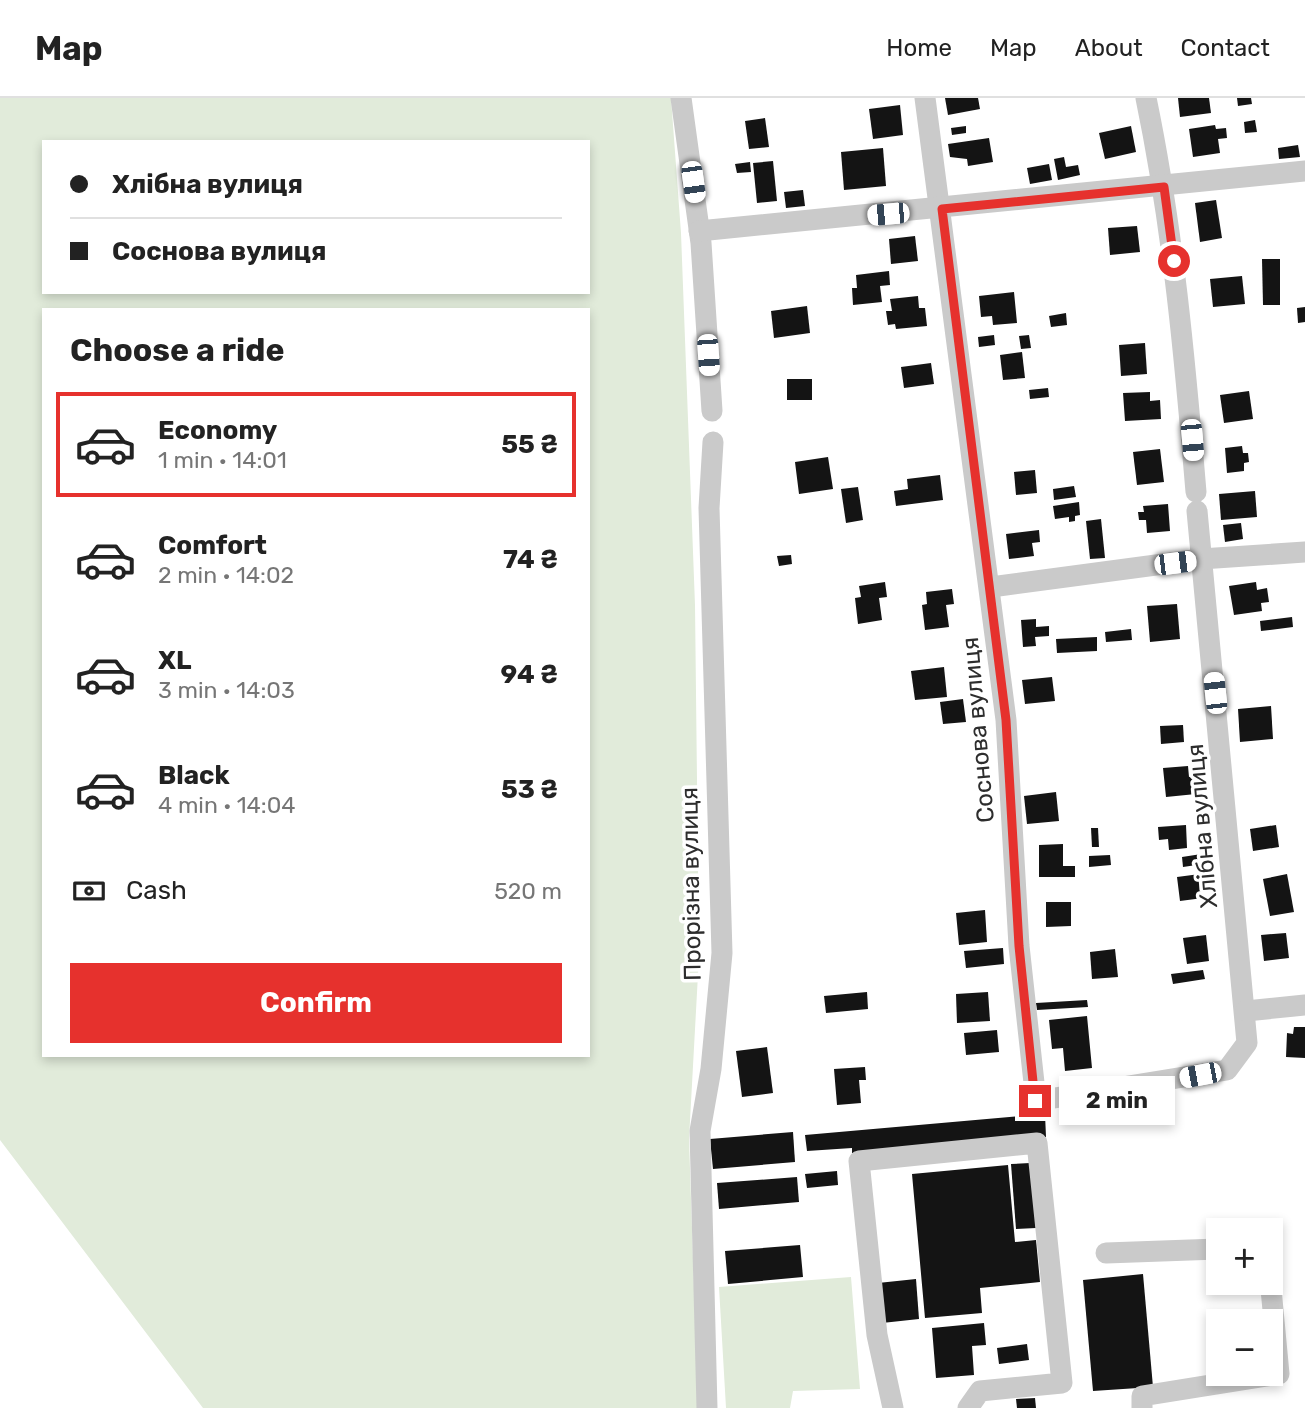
<!DOCTYPE html>
<html lang="en">
<head>
<meta charset="utf-8">
<style>
  body { margin:0; font-family:Rubik,sans-serif; background:#f2f2f2; color:#222; height:100vh; display:flex; flex-direction:column; font-size:26px; white-space:nowrap }
  * { box-sizing:border-box; margin:0 }
  p { font-size:23px; color:#767676 }
  .icon { flex:none; width:38px; height:38px; fill:none; stroke:currentColor; stroke-width:2; stroke-linecap:round; stroke-linejoin:round }
  .map { position:relative; flex:1; overflow:hidden }
  .side { position:absolute; left:42px; top:210px; width:548px; height:749px; display:flex; flex-direction:column; background:#fff; border-radius:0px; box-shadow:0 4px 10px #0003 }
  .side>* { flex:none }
  .top-card { position:absolute; left:42px; top:42px; width:548px; height:154px; border-radius:0px; box-shadow:0 4px 10px #0003; display:grid; align-content:center; height:154px; padding:0 28px; background:#fff }
  .buttons { position:absolute; left:1206px; top:1120px; display:grid; gap:14px }
  .buttons a { display:grid; place-items:center; width:77px; height:77px; border-radius:0px; background:#fff; box-shadow:0 4px 10px #0003; font-size:35px }
  .end { position:absolute; width:32px; height:32px; margin:-16px; border:9px solid #e6312d; background:#fff; box-shadow:0 0 0 4px #fff }
  .from { border-radius:50% }
  .bubble { position:absolute; height:49px; border-radius:0px; background:#fff; box-shadow:0 4px 10px #0003; font-size:23px; font-weight:700; line-height:49px; text-align:center }
  .car { position:absolute; width:21px; height:42px; margin:-21px -10px; border-radius:9px; box-shadow:0 0 5px 2px #0007; background:linear-gradient(#fff 24%,#345 0 40%,#fff 0 76%,#345 0 86%,#fff 0) }
  .top-card b { display:flex; align-items:center; gap:24px; height:66px; font-size:26px }
  .top-card b+b { border-top:2px solid #e0e0e0 }
  .top-card i { width:18px; height:18px; background:#222 }
  ul { padding:0; list-style:none }
  li { display:flex; align-items:center; gap:21px; height:105px; margin:0 14px 10px; padding:0 14px; border:4px solid transparent; border-radius:0px }
  li div { flex:1 }
  li b { display:block; font-size:26px }
  li em { font-style:normal; font-weight:700 }
  li.active { border-color:#e6312d }
  li>.icon { width:63px; height:63px; stroke-width:1.5 }
  h2 { padding:0 28px; font-size:32px; line-height:84px }
  .pay { display:flex; align-items:center; gap:18px; height:77px; padding:0 28px; font-size:26px }
  .pay p { margin-inline-start:auto }
  .button { display:flex; gap:14px; margin-top:auto; padding:14px 28px }
  .button a { flex:1; height:80px; border-radius:0px; background:#e6312d; color:#fff; font-size:28px; font-weight:700; line-height:80px; text-align:center }
  header { display:flex; align-items:center; gap:42px; box-sizing:border-box; height:98px; padding:0 35px; background:#fff; border-bottom:2px solid #e0e0e0 }
  header strong { font-size:33px }
  nav { display:flex; gap:38px; margin-inline-start:auto; font-size:24px }
  .map>svg:first-child { display:block }
  .green { fill:#e1ebda; fill-rule:evenodd }
  .building { fill:#141414 }
  .lines { fill:none; stroke-linecap:round; stroke-linejoin:round }
  .minor { stroke:#cacaca; stroke-width:21 }
  .route { stroke:#e6312d; stroke-width:9 }
  .labels { text-anchor:middle; stroke-width:7; stroke-linejoin:round; paint-order:stroke }
  .street-label { font-size:24px; fill:#2d2d2d; stroke:#fff }
</style>
</head>
<body>
<header>
<strong>Map</strong>
<nav><a>Home</a><a>Map</a><a>About</a><a>Contact</a></nav>
</header>
<div class="map">
<svg width="1305" height="1310" viewBox="0 0 1305 1310">
  <rect width="100%" height="100%" fill="#fff"/>
  <g class="green">
    <path d="M 0,0 L 671,0 L 681,135 L 695,507 L 699,858 L 689,1041 L 698,1310 L 203,1310 L 0,1042 ZM 44,44 L 588,44 L 588,194 L 44,194 ZM 44,212 L 588,212 L 588,957 L 44,957 Z"/>
    <polygon points="851,1179 860,1291 793,1293 790,1310 726,1310 719,1189"/>
  </g>
  <g class="building">
    <polygon points="945,0 978,0 980,11 948,17"/>
    <polygon points="1178,0 1209,0 1211,15 1180,19"/>
    <polygon points="1237,0 1251,0 1252,6 1238,8"/>
    <polygon points="900,7 903,37 873,41 869,11"/>
    <polygon points="765,20 769,49 749,51 745,23"/>
    <polygon points="1255,22 1257,34 1245,35 1244,24"/>
    <polygon points="1215,27 1216,31 1226,30 1227,40 1218,41 1220,55 1193,59 1189,31"/>
    <polygon points="966,28 966,35 952,37 951,30"/>
    <polygon points="1131,28 1136,54 1105,61 1099,35"/>
    <polygon points="989,40 993,64 968,68 967,61 950,59 948,46"/>
    <polygon points="1298,47 1300,59 1279,61 1278,50"/>
    <polygon points="883,50 886,88 844,92 841,54"/>
    <polygon points="1064,59 1066,69 1078,67 1080,77 1058,82 1054,61"/>
    <polygon points="773,63 777,103 757,105 753,65"/>
    <polygon points="750,64 751,74 737,75 735,66"/>
    <polygon points="1049,66 1052,82 1030,86 1027,70"/>
    <polygon points="803,92 805,108 786,110 784,94"/>
    <polygon points="1216,102 1222,140 1200,144 1195,105"/>
    <polygon points="1137,128 1140,154 1110,157 1108,130"/>
    <polygon points="915,138 918,163 891,166 889,141"/>
    <polygon points="1262,161 1280,161 1280,207 1263,207"/>
    <polygon points="889,173 890,187 880,188 882,204 853,207 852,190 857,190 856,177"/>
    <polygon points="1242,178 1245,206 1213,209 1210,181"/>
    <polygon points="1014,194 1017,225 993,227 992,218 981,219 979,198"/>
    <polygon points="918,198 919,210 925,210 927,228 896,231 895,226 888,227 886,213 892,213 890,201"/>
    <polygon points="807,208 810,235 774,240 771,213"/>
    <polygon points="1305,209 1305,224 1298,225 1297,210"/>
    <polygon points="1066,215 1067,227 1051,229 1049,218"/>
    <polygon points="994,237 995,247 979,249 978,239"/>
    <polygon points="1029,237 1031,250 1021,251 1019,238"/>
    <polygon points="1145,245 1147,276 1121,278 1119,247"/>
    <polygon points="1022,254 1025,280 1003,282 1000,257"/>
    <polygon points="931,265 934,286 904,290 901,269"/>
    <rect x="787" y="281" width="25" height="21"/>
    <polygon points="1048,290 1049,299 1030,301 1029,292"/>
    <polygon points="1249,293 1253,321 1224,325 1220,297"/>
    <polygon points="1150,294 1150,303 1160,302 1161,321 1125,323 1123,295"/>
    <polygon points="1242,348 1243,355 1248,355 1249,364 1244,365 1244,373 1227,375 1225,350"/>
    <polygon points="1160,351 1164,384 1137,387 1133,354"/>
    <polygon points="828,359 833,391 799,396 795,364"/>
    <polygon points="1035,372 1037,395 1016,397 1014,374"/>
    <polygon points="940,377 943,402 896,408 894,393 908,391 907,381"/>
    <polygon points="1074,388 1076,399 1054,402 1053,391"/>
    <polygon points="858,389 863,422 846,425 841,391"/>
    <polygon points="1255,393 1257,419 1221,422 1219,396"/>
    <polygon points="1079,404 1080,417 1075,418 1075,423 1069,424 1069,419 1055,421 1053,408"/>
    <polygon points="1168,406 1170,433 1147,435 1146,422 1139,422 1138,414 1144,414 1143,408"/>
    <polygon points="1101,421 1105,460 1090,461 1086,423"/>
    <polygon points="1241,425 1243,441 1225,444 1223,427"/>
    <polygon points="1039,432 1040,444 1032,445 1034,458 1009,461 1006,436"/>
    <polygon points="791,457 792,466 779,468 777,458"/>
    <polygon points="885,484 887,499 879,500 882,522 858,526 855,500 861,499 859,488"/>
    <polygon points="1256,484 1257,492 1267,490 1269,504 1261,505 1262,513 1234,517 1229,488"/>
    <polygon points="952,491 954,506 946,507 949,529 925,532 922,507 927,506 926,494"/>
    <polygon points="1177,506 1180,541 1150,544 1147,508"/>
    <polygon points="1292,519 1293,529 1261,533 1260,523"/>
    <polygon points="1036,521 1036,529 1049,528 1049,538 1035,539 1036,548 1023,549 1021,522"/>
    <polygon points="1131,531 1132,542 1106,544 1105,534"/>
    <polygon points="1097,539 1097,553 1057,555 1056,541"/>
    <polygon points="944,569 947,599 915,602 911,573"/>
    <polygon points="1052,579 1055,603 1025,606 1022,582"/>
    <polygon points="963,601 966,624 943,626 940,604"/>
    <polygon points="1271,608 1273,641 1240,644 1238,611"/>
    <polygon points="1183,627 1184,644 1161,646 1160,628"/>
    <polygon points="1188,668 1189,679 1194,678 1196,696 1166,699 1163,670"/>
    <polygon points="1056,694 1059,723 1027,726 1024,698"/>
    <polygon points="1186,727 1187,750 1169,752 1168,741 1159,742 1158,729"/>
    <polygon points="1276,727 1279,749 1253,753 1250,731"/>
    <polygon points="1091,730 1098,730 1099,749 1092,749"/>
    <polygon points="1063,746 1063,768 1075,768 1075,779 1039,779 1039,747"/>
    <polygon points="1208,755 1210,765 1183,769 1182,759"/>
    <polygon points="1110,757 1111,767 1089,769 1089,758"/>
    <polygon points="1200,776 1203,800 1180,803 1177,779"/>
    <polygon points="1287,776 1294,814 1270,818 1263,781"/>
    <polygon points="1046,804 1071,804 1071,828 1046,829"/>
    <polygon points="985,812 987,844 959,847 956,815"/>
    <polygon points="1286,835 1289,860 1264,863 1261,837"/>
    <polygon points="1206,837 1209,863 1187,866 1183,840"/>
    <polygon points="1003,850 1004,866 966,870 964,853"/>
    <polygon points="1115,851 1118,879 1092,881 1090,854"/>
    <polygon points="1203,872 1205,881 1173,886 1171,876"/>
    <polygon points="867,894 868,911 826,915 824,898"/>
    <polygon points="988,894 990,923 957,925 956,896"/>
    <polygon points="1087,902 1088,909 1037,912 1036,905"/>
    <polygon points="1087,918 1092,970 1065,973 1063,950 1052,951 1049,922"/>
    <polygon points="1294,929 1305,929 1305,960 1286,959 1287,935 1293,936"/>
    <polygon points="997,932 999,954 966,957 964,935"/>
    <polygon points="767,949 773,995 742,999 736,953"/>
    <polygon points="865,969 866,982 859,982 861,1005 837,1007 834,971"/>
    <polygon points="1045,1016 1046,1039 852,1055 852,1050 807,1053 805,1037"/>
    <polygon points="793,1034 795,1064 713,1071 710,1041"/>
    <polygon points="1030,1065 1036,1130 1016,1131 1011,1066"/>
    <polygon points="1008,1067 1015,1144 1036,1142 1040,1184 980,1190 982,1215 925,1220 912,1076"/>
    <polygon points="837,1073 838,1087 807,1090 805,1076"/>
    <polygon points="797,1079 799,1104 719,1111 717,1085"/>
    <polygon points="800,1147 803,1179 728,1186 725,1153"/>
    <polygon points="1143,1176 1153,1289 1093,1293 1083,1182"/>
    <polygon points="916,1181 919,1221 882,1225 878,1185"/>
    <polygon points="984,1225 986,1247 972,1248 974,1277 936,1280 932,1230"/>
    <polygon points="1027,1246 1029,1262 999,1266 997,1250"/>
    <polygon points="1035,1300 1036,1310 1017,1310 1016,1301"/>
  </g>
  <g class="lines">
    <g class="minor">
      <polyline points="681,0 701,145 712,313"/>
      <polyline points="925,0 1006,622 1019,848 1036,1003 1227,972 1247,945 1197,413"/>
      <path d="M 1146,0 C 1173,130 1185,262 1196,394"/>
      <polyline points="699,133 1305,73"/>
      <polyline points="991,489 1201,461 1305,454"/>
      <polyline points="1246,913 1305,907"/>
      <polyline points="1106,1155 1218,1151"/>
      <polyline points="707,1310 700,1033 711,971 722,855 709,410 713,344"/>
      <polyline points="893,1310 877,1237 859,1063 1037,1045 1062,1285 980,1293 968,1310"/>
      <polyline points="1142,1310 1142,1298 1279,1276 1270,1180"/>
    </g>
  </g>
  <g class="lines">
    <polyline class="route" points="1035,1003 1019,848 1006,622 942,111 1164,89 1174,163"/>
  </g>
  <g class="labels">
    <g class="street-label">
      <text transform="translate(978 632) rotate(-95)" y="8">Соснова вулиця</text>
      <text transform="translate(1202 728) rotate(-95)" y="8">Хлібна вулиця</text>
      <text transform="translate(691 786) rotate(-91)" y="8">Прорізна вулиця</text>
    </g>
  </g>
</svg>
<div class="buttons">
<a>+</a>
<a>−</a>
</div>
<i class="end from" style="left:1174px;top:163px"></i>
<i class="end" style="left:1035px;top:1003px"></i>
<div class="bubble" style="left:1059px;top:978px;width:116px">2 min</div>
<i class="car" style="left:693px;top:84px;rotate:172deg"></i>
<i class="car" style="left:888px;top:116px;rotate:265deg"></i>
<i class="car" style="left:708px;top:257px;rotate:176deg"></i>
<i class="car" style="left:1192px;top:342px;rotate:175deg"></i>
<i class="car" style="left:1175px;top:465px;rotate:83deg"></i>
<i class="car" style="left:1215px;top:595px;rotate:354deg"></i>
<i class="car" style="left:1200px;top:977px;rotate:259deg"></i>
<div class="top-card">
<b><i class="from"></i>Хлібна вулиця</b>
<b><i></i>Соснова вулиця</b>
</div>
<section class="side">
<h2>Choose a ride</h2>
<ul>
<li class="active"><svg class="icon" aria-label="car" viewBox="0 0 24 24"><path d="M5 17H2v-5l4-1 3-4h7l3 4 3 1v5h-3M9 17h6M6 11h13"/><circle cx="7" cy="17" r="2"/><circle cx="17" cy="17" r="2"/></svg><div><b>Economy</b><p>1 min · 14:01</p></div><em>55 ₴</em></li>
<li><svg class="icon" aria-label="car" viewBox="0 0 24 24"><path d="M5 17H2v-5l4-1 3-4h7l3 4 3 1v5h-3M9 17h6M6 11h13"/><circle cx="7" cy="17" r="2"/><circle cx="17" cy="17" r="2"/></svg><div><b>Comfort</b><p>2 min · 14:02</p></div><em>74 ₴</em></li>
<li><svg class="icon" aria-label="car" viewBox="0 0 24 24"><path d="M5 17H2v-5l4-1 3-4h7l3 4 3 1v5h-3M9 17h6M6 11h13"/><circle cx="7" cy="17" r="2"/><circle cx="17" cy="17" r="2"/></svg><div><b>XL</b><p>3 min · 14:03</p></div><em>94 ₴</em></li>
<li><svg class="icon" aria-label="car" viewBox="0 0 24 24"><path d="M5 17H2v-5l4-1 3-4h7l3 4 3 1v5h-3M9 17h6M6 11h13"/><circle cx="7" cy="17" r="2"/><circle cx="17" cy="17" r="2"/></svg><div><b>Black</b><p>4 min · 14:04</p></div><em>53 ₴</em></li>
</ul>
<div class="pay"><svg class="icon" aria-label="cash" viewBox="0 0 24 24"><path d="M3 7h18v10H3z"/><circle cx="12" cy="12" r="2"/></svg>Cash<p>520 m</p></div>
<div class="button"><a>Confirm</a></div>
</section>
</div>
</body>
</html>
